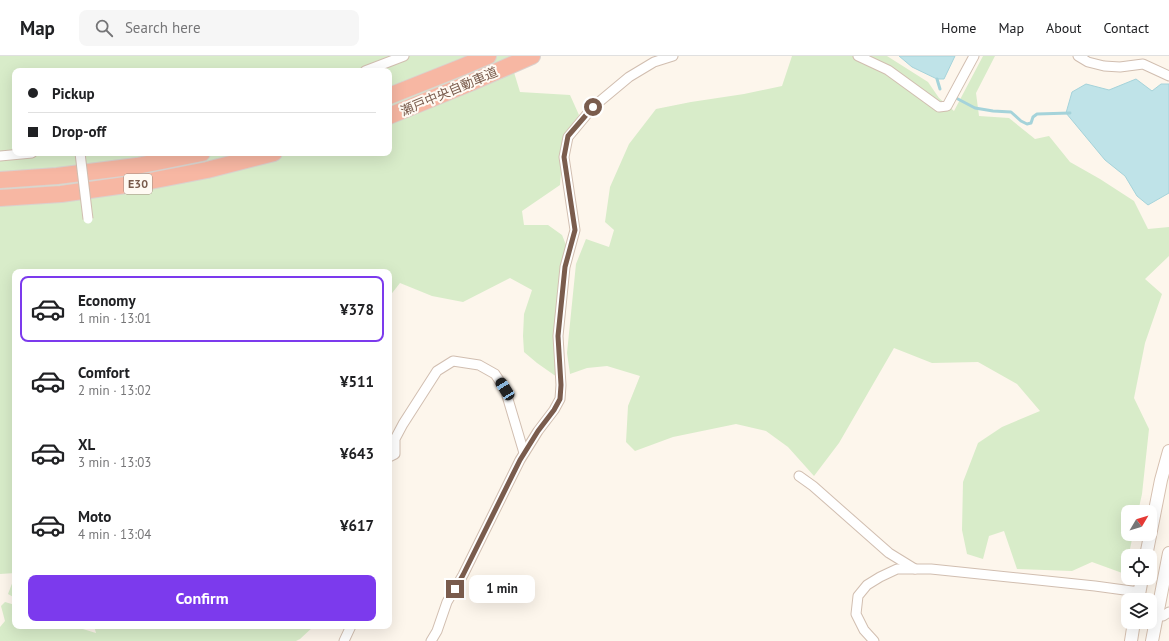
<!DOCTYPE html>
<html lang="en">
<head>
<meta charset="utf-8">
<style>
  body { margin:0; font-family:"PT Sans","Noto Sans JP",sans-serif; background:#f6f6f6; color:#202124; height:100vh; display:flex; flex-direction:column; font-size:15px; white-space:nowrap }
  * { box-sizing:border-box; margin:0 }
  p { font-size:13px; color:#757577 }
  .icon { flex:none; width:22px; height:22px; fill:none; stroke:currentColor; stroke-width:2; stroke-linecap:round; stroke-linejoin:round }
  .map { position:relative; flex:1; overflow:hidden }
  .sheet { position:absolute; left:12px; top:213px; width:380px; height:360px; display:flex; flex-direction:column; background:#fff; border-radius:8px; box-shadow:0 4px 16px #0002 }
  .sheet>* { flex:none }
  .guide { position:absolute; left:12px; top:12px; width:380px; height:88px; border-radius:8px; box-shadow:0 4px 16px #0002; display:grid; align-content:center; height:88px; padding:0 16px; background:#fff }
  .needle { width:26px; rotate:52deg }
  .buttons { position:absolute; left:1121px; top:449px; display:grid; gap:8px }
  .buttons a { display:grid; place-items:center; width:36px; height:36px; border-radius:8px; background:#fff; box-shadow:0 4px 16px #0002; font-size:20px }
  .end { position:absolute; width:18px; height:18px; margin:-9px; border:5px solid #7a5c4d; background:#fff; box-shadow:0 0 0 2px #fff }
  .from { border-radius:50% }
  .bubble { position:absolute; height:28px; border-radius:8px; background:#fff; box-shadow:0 4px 16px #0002; font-size:13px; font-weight:700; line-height:28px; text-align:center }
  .car { position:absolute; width:12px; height:24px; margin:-12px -6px; border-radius:5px; box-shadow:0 0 3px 1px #0007; background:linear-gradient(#222 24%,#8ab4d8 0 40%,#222 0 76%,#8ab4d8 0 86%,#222 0) }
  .guide b { display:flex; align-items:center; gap:14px; height:38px; font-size:15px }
  .guide b+b { border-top:1px solid #e0e0e0 }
  .guide i { width:10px; height:10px; background:#202124 }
  ul { padding:7px 0 0; list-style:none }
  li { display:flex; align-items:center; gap:12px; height:66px; margin:0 8px 6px; padding:0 8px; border:2px solid transparent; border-radius:8px }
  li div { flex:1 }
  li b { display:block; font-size:15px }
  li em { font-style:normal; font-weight:700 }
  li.current { border-color:#7c3aed }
  li>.icon { width:36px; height:36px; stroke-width:1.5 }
  .action { display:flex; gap:8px; margin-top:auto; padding:8px 16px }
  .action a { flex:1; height:46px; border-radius:8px; background:#7c3aed; color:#fff; font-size:16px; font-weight:700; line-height:46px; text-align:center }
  header { display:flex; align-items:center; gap:24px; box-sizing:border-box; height:56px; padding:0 20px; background:#fff; border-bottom:1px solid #e0e0e0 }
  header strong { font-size:19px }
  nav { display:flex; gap:22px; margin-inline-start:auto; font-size:14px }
  .search { width:280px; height:36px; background:#f6f6f6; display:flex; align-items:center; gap:10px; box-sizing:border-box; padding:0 14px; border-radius:8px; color:#757577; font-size:15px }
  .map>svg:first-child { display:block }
  .green { fill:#d8ecc9; fill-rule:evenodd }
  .water { fill:#bfe3e8; stroke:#a5d3da }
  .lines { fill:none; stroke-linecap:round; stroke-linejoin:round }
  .stream { stroke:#a5d3da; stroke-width:3 }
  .street-casing { stroke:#d1beb0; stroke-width:11 }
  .secondary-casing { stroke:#d6c0b0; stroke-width:14 }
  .highway-casing { stroke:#dad1cd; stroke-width:18 }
  .street { stroke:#fff; stroke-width:9 }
  .secondary { stroke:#fff; stroke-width:12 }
  .highway { stroke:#f7b7a3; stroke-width:16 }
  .street-bridge-casing { stroke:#d1beb0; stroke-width:11; stroke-linecap:butt }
  .street-bridge { stroke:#fff; stroke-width:9 }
  .route { stroke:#7a5c4d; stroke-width:5 }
  .labels { text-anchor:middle; stroke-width:4; stroke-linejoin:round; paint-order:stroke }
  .shield { fill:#fffaf3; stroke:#a28b7f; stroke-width:1 }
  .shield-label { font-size:12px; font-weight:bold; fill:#7a5c4d }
  .street-label { font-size:13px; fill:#7a5c4d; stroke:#fffaf3 }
</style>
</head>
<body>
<header>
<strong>Map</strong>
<div class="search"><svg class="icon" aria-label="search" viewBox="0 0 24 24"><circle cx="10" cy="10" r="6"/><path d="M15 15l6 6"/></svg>Search here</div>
<nav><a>Home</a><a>Map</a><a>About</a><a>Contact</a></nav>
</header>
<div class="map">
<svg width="1169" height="585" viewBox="0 0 1169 585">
  <rect width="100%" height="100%" fill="#fdf6ec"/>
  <g class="green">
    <path d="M 0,0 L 509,0 L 520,36 L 570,39 L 579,59 L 564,79 L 560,129 L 522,155 L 524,169 L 548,169 L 562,179 L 566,189 L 553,281 L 557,321 L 537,307 L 524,296 L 523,280 L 524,258 L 532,234 L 510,222 L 463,246 L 432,240 L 400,227 L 389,241 L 389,216 L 15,216 L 15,517 L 0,518 ZM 15,15 L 389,15 L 389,97 L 15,97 Z"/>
    <polygon points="792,0 887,0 928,26 939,42 954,55 983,0 995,0 976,37 979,60 1009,62 1035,83 1049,80 1070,106 1100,123 1134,145 1148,173 1169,171 1169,200 1145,223 1162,238 1145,287 1134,342 1149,373 1142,438 1138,456 1128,456 1128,478 1133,478 1125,518 1092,506 1072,515 1017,513 1004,475 989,480 983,503 967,498 962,474 963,426 978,387 1002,371 1040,355 1017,328 978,306 932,307 894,292 839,387 814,420 788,391 766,375 736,368 673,381 635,395 626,386 628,350 640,320 607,310 587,312 570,318 567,297 576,208 586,183 609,191 614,174 605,166 610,131 629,88 656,53 691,46 744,38 782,30"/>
    <polygon points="13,525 15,525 15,542 8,538"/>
    <polygon points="5,546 15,549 15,570 73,570 96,577 94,570 314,570 300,583 296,585 0,585 0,571 5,565 1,550"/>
  </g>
  <g class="water">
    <polygon points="899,0 955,0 944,23 937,23 912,11"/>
    <polygon points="1136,23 1152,35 1161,28 1169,28 1169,137 1148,149 1137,140 1125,120 1105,104 1066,57 1072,36 1086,28 1109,34"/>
  </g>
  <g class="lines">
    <g class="stream">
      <polyline points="937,23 940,33"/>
      <polyline points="956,42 975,52 993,55 1011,56 1021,65 1027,68 1031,67 1033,61 1037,58 1070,57"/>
    </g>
    <defs>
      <g id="street">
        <polyline points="858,0 888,14 939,51 947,50 974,0"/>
        <polyline points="1078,0 1088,6 1104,10 1120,11 1143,8 1169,20"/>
        <polyline points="365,15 404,0"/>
        <polyline points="0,100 32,97"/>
        <polyline points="389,401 395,398 395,383 403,368 437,315 453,305 479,309 495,318 505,333 524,397"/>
        <polyline points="799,420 813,430 889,497 915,513"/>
        <polyline points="1157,559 1163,560 1169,556"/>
        <polyline points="344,585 351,570"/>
        <polyline points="431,585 437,575 447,546 463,519 520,404 538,375 554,354 560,343 561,329 558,280 565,211 575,174 564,101 568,81 593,51 629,21 654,6 673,0"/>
        <polyline points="874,585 864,574 856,558 858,540 867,529 880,521 897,513 931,513 1095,530 1139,536"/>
      </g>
      <g id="secondary">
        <polyline points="1146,500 1161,424 1169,395"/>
        <polyline points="1138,544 1142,522"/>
        <polyline points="1131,585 1134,566"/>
        <polyline points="1152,585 1169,497"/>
      </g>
      <g id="highway">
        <polyline points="389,40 462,11 488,0"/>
        <polyline points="389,60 470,27 532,0"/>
        <polyline points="0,124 57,120 137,110 202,97"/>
        <polyline points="0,142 61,138 140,127 207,114 274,97"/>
      </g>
    </defs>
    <use href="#street" class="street-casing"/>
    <use href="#secondary" class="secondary-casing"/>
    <use href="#highway" class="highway-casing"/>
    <use href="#street" class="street"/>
    <use href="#secondary" class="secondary"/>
    <use href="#highway" class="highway"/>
    <defs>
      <polyline id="street-bridge" points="80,97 88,163"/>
    </defs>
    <use href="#street-bridge" class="street-bridge-casing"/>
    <use href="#street-bridge" class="street-bridge"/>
  </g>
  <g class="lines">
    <polyline class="route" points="455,533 463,519 520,404 538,375 554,354 560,343 561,329 558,280 565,211 575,174 564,101 568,80 593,51"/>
  </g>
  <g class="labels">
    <rect class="shield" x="124" y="118" width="28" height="20" rx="3"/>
    <g class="shield-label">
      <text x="138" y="132">E30</text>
    </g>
    <g class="street-label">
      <text transform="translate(449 35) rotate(-23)" y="5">瀬戸中央自動車道</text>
    </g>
  </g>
</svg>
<div class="buttons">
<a><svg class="needle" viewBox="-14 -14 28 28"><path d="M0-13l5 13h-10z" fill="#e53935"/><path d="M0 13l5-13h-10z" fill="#757577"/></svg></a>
<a><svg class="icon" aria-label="locate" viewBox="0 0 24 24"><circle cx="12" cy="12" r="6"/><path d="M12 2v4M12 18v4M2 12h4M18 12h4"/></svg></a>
<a><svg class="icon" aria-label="layers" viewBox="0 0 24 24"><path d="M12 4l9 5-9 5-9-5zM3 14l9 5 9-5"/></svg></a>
</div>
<i class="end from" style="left:593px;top:51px"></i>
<i class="end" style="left:455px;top:533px"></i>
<div class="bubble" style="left:469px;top:519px;width:66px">1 min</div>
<i class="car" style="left:505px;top:333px;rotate:328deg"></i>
<div class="guide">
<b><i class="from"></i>Pickup</b>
<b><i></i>Drop-off</b>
</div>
<section class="sheet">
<ul>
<li class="current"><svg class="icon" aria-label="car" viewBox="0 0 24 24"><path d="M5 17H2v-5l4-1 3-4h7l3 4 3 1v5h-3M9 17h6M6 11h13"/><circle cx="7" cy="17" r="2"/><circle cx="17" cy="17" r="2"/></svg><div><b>Economy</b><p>1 min · 13:01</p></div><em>¥378</em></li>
<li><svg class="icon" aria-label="car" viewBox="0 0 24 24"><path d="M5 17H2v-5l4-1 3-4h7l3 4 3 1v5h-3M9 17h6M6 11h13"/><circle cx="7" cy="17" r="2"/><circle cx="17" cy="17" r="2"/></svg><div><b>Comfort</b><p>2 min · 13:02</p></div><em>¥511</em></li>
<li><svg class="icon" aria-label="car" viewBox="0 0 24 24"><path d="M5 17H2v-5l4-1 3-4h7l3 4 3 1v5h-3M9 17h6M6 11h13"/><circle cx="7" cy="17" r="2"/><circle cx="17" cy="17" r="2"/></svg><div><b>XL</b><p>3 min · 13:03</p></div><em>¥643</em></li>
<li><svg class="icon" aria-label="car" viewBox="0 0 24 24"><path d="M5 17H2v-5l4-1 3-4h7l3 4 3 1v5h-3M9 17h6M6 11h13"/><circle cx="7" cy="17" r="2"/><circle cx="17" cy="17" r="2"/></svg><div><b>Moto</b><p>4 min · 13:04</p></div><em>¥617</em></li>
</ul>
<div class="action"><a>Confirm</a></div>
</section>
</div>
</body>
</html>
